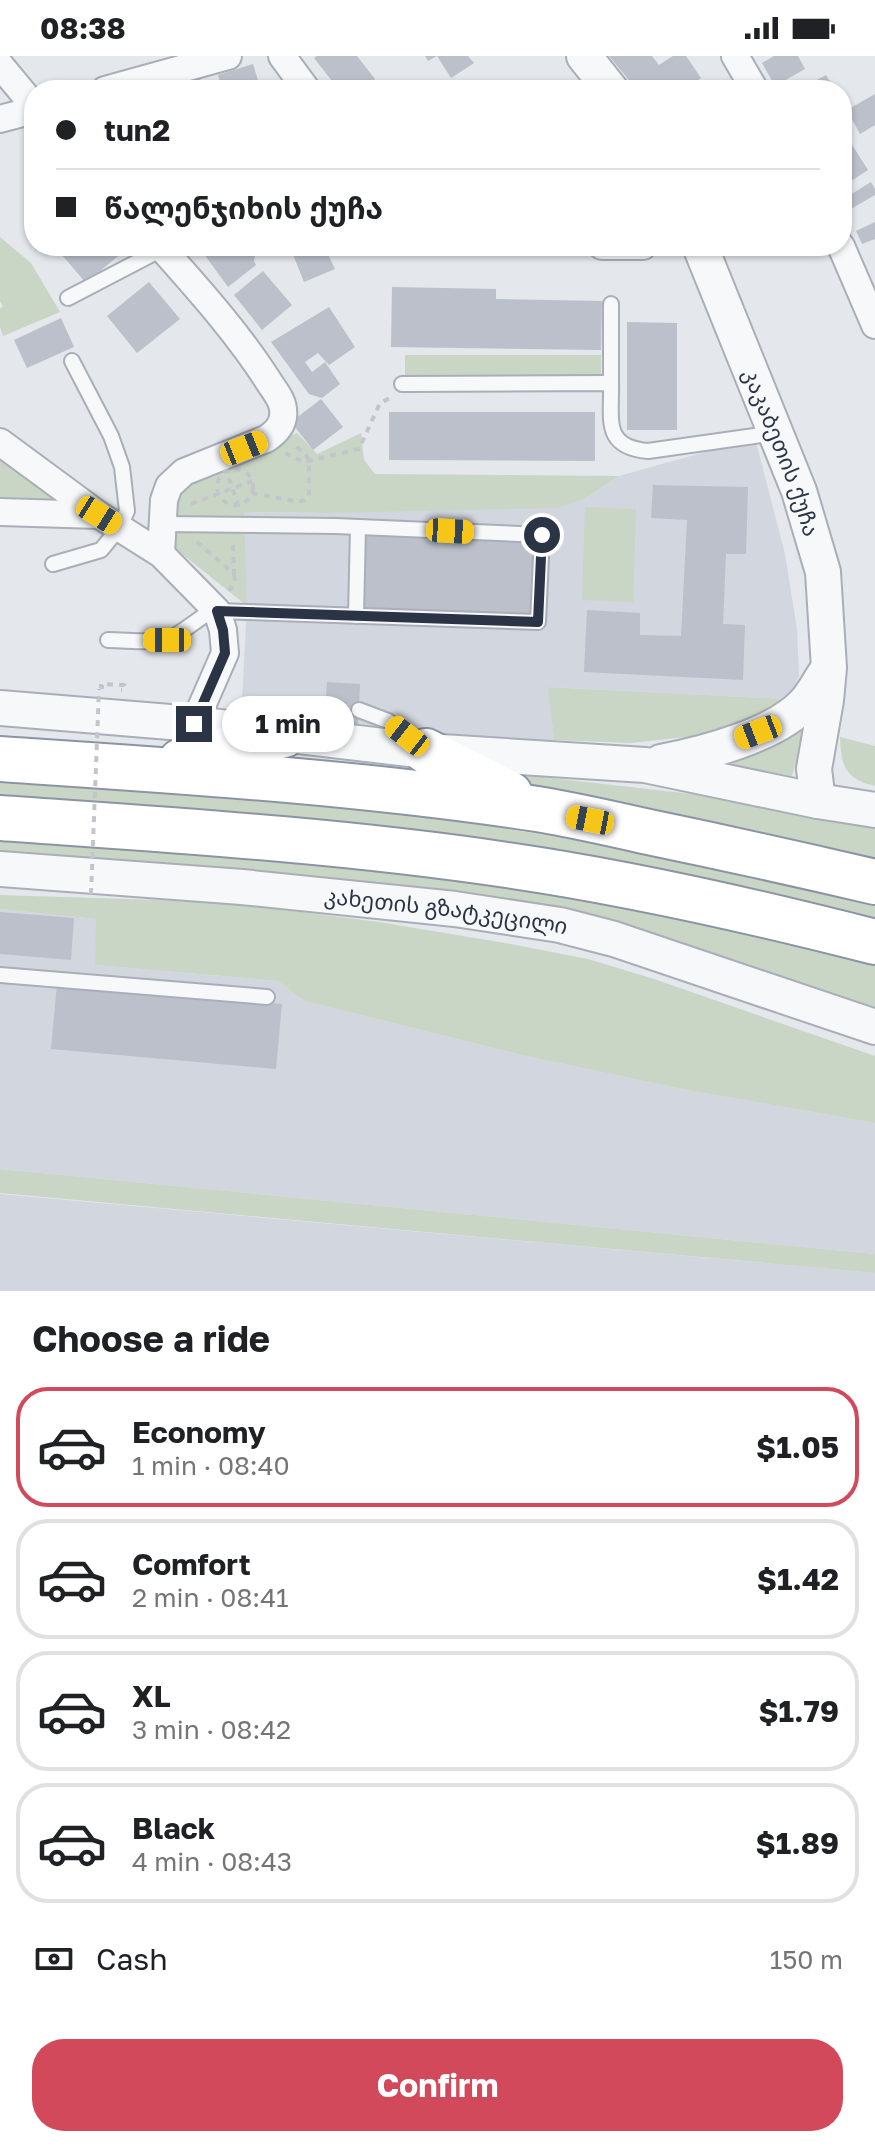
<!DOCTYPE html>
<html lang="en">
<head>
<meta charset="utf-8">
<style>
  body { margin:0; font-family:"Golos Text","Noto Sans Georgian",sans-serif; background:#f6f6f6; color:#202124; height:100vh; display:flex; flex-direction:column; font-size:30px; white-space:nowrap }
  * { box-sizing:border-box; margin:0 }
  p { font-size:26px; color:#757577 }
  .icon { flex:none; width:44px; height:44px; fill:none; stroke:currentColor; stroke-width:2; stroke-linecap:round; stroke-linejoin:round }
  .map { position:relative; height:1235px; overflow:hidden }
  .side { display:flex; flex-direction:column; background:#fff; flex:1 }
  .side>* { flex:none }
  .banner { position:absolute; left:24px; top:24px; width:828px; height:176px; border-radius:32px; box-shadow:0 2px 6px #0004; display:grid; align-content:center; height:176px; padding:0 32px; background:#fff }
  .end { position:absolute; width:36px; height:36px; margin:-18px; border:10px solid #2b3445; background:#fff; box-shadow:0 0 0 4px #fff }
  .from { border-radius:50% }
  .bubble { position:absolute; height:56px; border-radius:28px; background:#fff; box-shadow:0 2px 6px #0004; font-size:26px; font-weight:700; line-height:56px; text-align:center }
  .car { position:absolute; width:24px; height:48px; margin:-24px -12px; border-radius:10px; box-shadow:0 0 6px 2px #0007; background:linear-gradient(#f5c518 24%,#345 0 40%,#f5c518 0 76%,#345 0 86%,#f5c518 0) }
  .banner b { display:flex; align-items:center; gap:28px; height:76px; font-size:30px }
  .banner b+b { border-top:2px solid #e0e0e0 }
  .banner i { width:20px; height:20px; background:#202124 }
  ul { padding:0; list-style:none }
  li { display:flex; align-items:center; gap:24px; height:120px; margin:0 16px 12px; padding:0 16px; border:4px solid #e0e0e0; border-radius:32px }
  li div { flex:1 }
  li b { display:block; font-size:30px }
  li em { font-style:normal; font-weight:700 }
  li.active { border-color:#d1495b }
  li>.icon { width:72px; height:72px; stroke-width:1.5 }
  h2 { padding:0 32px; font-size:36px; line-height:96px }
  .pay { display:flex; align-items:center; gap:20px; height:88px; padding:0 32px; font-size:30px }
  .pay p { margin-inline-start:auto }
  .cta { display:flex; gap:16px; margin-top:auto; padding:16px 32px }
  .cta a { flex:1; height:92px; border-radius:32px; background:#d1495b; color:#fff; font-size:32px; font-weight:700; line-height:92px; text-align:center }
  .status { display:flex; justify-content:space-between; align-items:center; height:56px; padding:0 40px; background:#fff; direction:ltr }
  .status svg { height:22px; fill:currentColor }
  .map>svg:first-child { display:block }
  .built { fill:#d2d6de }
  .green { fill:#c9d6c5 }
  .building { fill:#bbc0ca }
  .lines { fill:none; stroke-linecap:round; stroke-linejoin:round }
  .service-casing { stroke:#a9aeb7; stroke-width:18 }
  .minor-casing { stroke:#a9aeb7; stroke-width:30 }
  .tertiary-casing { stroke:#a9aeb7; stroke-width:38 }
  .trunk-casing { stroke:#8b94a3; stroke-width:48 }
  .path { stroke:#c2c5cb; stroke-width:4; stroke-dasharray:6 6; stroke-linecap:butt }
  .service { stroke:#f7f8fa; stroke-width:14 }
  .minor { stroke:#f7f8fa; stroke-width:26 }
  .tertiary { stroke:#f7f8fa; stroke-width:34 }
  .trunk { stroke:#fff; stroke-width:44 }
  .path-bridge { stroke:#c2c5cb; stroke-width:4; stroke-dasharray:6 6; stroke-linecap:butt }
  .route { stroke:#2b3445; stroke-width:10 }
  .labels { text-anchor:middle; stroke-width:6; stroke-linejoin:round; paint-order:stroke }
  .street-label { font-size:22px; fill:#2b3445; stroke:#f4f6f9 }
</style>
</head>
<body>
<div class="status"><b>08:38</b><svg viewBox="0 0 49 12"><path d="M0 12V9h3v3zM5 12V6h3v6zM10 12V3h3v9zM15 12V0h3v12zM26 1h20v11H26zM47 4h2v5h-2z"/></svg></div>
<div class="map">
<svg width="875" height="1235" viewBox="0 0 875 1235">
  <rect width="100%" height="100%" fill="#e4e7ec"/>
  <g class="built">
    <polygon points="755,382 785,498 797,573 799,619 794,632 785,643 549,631 554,684 479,685 254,654 242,643 247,550 243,456 325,457 586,442 619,420"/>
    <polygon points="0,853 97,863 95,909 278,925 304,945 521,999 682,1033 875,1067 875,1198 0,1113"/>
    <polygon points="0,1138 875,1217 875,1235 0,1235"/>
  </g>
  <g class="green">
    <polygon points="0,181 31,207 60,256 3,280 0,271 0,253 3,250 0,245"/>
    <rect x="405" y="299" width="196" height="21"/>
    <polygon points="297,377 317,398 361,377 364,404 375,418 619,420 586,442 557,452 325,457 244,456 247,550 171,489 168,468 179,434 194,422"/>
    <polygon points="0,397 60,447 0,446"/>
    <polygon points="585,451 636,453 633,546 582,544"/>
    <polygon points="548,631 785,643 754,661 696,680 630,687 554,684"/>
    <polygon points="809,665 792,720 730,709 778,688"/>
    <path d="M 840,681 L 875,690 L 875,730 C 845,723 841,710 840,681 Z"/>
    <polygon points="515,718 737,743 875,763 875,804 606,743 524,728"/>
    <polygon points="0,727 145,736 424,759 640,795 875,849 875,867 0,742"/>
    <polygon points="0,781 260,801 451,821 618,845 821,893 875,909 875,956 611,866 0,800"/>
    <polygon points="0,839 223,846 379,866 505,887 588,903 654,923 875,1000 875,1067 682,1033 521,999 304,945 278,925 95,909 96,863 0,853"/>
    <polygon points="0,1113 875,1198 875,1217 0,1137"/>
  </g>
  <g class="building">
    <polygon points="317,0 357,0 375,23 362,34 339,34 314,2"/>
    <polygon points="425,0 468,0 474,7 451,22 437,0 428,5"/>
    <polygon points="609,0 652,0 659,9 673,0 686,0 701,22 683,34 637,34"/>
    <polygon points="774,0 798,0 805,13 775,30 762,7"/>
    <polygon points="253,8 261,34 222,34 218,19"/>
    <polygon points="826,19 835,34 798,34"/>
    <polygon points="200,22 203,34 162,34 162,33"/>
    <polygon points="875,38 875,69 860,78 847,54"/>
    <polygon points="845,78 868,114 842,131 842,80"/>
    <polygon points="871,126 875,133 875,139 844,157 842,144"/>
    <polygon points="875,166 875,183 862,188 856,175"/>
    <polygon points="72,190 130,190 86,227 62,199"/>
    <polygon points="206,190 257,190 254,205 256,209 228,231 201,194"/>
    <polygon points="306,190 324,190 335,213 304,226 292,196"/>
    <polygon points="263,215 292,249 262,274 234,239"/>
    <polygon points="149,226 180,263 137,297 107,260"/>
    <polygon points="392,231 496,233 496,243 602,245 601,294 391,291"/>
    <polygon points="329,251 355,291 329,309 318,297 305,306 312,316 325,306 340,328 322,342 309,338 271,286"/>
    <polygon points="61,262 74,291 27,312 14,284"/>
    <polygon points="627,266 677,267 677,374 627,374"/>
    <polygon points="321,343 343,371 313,394 291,366"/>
    <polygon points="389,356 595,356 595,405 389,404"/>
    <polygon points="653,429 748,431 746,498 726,498 723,568 745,569 743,624 584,616 587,554 640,557 640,579 681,580 687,464 651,462"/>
    <polygon points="366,474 537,485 532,561 361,551"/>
    <polygon points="327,626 360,628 358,670 324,667"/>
    <polygon points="0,856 74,862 71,904 0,898"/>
    <polygon points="57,928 282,948 276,1013 51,993"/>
  </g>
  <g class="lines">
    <defs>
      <g id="service">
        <polyline points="68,242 162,193"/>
        <polyline points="611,248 611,327"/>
        <path d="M 402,328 L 611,327 C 612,363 602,391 648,395 L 775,377"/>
        <polyline points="163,468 336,470 542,479 538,566 217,555"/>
        <polyline points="53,508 101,494 119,472 127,455 122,411 111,380 72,305"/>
        <polyline points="356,560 358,471"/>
        <path d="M 108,584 C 126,584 150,587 166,584 C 175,582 204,559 215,552"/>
        <polyline points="359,654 388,665 417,687"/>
        <polyline points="291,673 325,652"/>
        <polyline points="0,919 267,941"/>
      </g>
      <g id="minor">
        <polyline points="282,0 307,34"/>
        <polyline points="735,0 755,34"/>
        <polyline points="0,9 34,50"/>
        <polyline points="105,34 228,0"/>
        <polyline points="0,63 34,54"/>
        <path d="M 160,190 C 198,233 238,277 269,326 C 274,334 282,343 283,353 C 285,367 277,376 266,383 L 184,416 L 169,430 L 164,444 L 161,498"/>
        <polyline points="602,190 643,190"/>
        <polyline points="841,190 875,269"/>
        <polyline points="0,386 99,459 161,498 217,555 223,574 225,597 194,668"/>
        <polyline points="0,456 99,459"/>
      </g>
      <g id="tertiary">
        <polyline points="584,0 611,34"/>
        <path id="s1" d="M 700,190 L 799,435 L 823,516 L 829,612 L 826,644 L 814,713 L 818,745"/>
        <polyline points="0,652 194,668 426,695 645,709 818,745 875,754"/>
        <path d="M 661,706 C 703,698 776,679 805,647 C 813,638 819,626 826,616"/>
        <path id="s2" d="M 0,813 L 242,831 L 455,853 L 560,869 L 614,883 L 875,971"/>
      </g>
      <g id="trunk">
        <polyline points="426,695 510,738"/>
        <path d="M 0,703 C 179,715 359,726 537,753 C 573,759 609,767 644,775 C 721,791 798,808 875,826"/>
        <polyline points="181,705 284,679"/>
        <path d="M 0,762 C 169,774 339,784 507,809 C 631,827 754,855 875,886"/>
      </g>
    </defs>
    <use href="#service" class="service-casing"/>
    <use href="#minor" class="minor-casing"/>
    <use href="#tertiary" class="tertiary-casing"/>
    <use href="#trunk" class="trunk-casing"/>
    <g class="path">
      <polyline points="285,397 304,406 359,393 380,347 390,342"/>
      <circle cx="235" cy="431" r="18"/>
      <polyline points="229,422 239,452"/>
      <polyline points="252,437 295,445 303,445 309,440 309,405 305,397 293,389"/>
      <polyline points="191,448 252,425"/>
      <polyline points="197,486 234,518 233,487"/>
      <polyline points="229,535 235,525 234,518"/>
      <polyline points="104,631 101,631 101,628 124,629 124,634 121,634"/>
    </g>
    <use href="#service" class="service"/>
    <use href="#minor" class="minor"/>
    <use href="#tertiary" class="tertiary"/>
    <use href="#trunk" class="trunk"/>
    <polyline class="path-bridge" points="91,838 99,633"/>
  </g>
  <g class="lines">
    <polyline class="route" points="194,668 225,597 223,574 217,555 538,566 542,479"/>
  </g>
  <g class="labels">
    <g class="street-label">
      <text dy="8" stroke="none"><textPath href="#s1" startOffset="222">კაკაბეთის ქუჩა</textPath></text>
      <text dy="8" stroke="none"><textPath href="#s2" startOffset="448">კახეთის გზატკეცილი</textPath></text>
    </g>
  </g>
</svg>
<i class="end from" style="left:542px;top:479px"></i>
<i class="end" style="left:194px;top:668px"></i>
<div class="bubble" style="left:222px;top:640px;width:132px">1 min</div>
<i class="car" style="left:244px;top:392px;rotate:68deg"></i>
<i class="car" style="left:99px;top:459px;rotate:122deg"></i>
<i class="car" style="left:450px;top:475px;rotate:93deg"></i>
<i class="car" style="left:167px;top:584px;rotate:270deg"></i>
<i class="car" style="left:758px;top:676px;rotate:249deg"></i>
<i class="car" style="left:407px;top:680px;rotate:308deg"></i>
<i class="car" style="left:590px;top:764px;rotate:281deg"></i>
<div class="banner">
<b><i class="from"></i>tun2</b>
<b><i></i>წალენჯიხის ქუჩა</b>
</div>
</div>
<section class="side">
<h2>Choose a ride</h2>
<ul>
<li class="active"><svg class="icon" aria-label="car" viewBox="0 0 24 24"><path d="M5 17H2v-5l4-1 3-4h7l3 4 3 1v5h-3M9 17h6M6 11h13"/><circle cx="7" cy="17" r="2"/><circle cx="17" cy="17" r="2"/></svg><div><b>Economy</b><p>1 min · 08:40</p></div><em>$1.05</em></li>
<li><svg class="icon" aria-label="car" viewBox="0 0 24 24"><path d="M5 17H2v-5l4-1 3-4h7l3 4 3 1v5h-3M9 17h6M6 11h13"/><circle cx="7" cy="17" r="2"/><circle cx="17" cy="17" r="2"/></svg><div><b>Comfort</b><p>2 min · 08:41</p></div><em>$1.42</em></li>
<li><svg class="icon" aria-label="car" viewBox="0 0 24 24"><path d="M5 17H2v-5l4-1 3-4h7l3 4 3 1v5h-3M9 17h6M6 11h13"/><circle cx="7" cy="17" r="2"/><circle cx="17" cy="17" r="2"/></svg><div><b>XL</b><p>3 min · 08:42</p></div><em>$1.79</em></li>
<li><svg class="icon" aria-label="car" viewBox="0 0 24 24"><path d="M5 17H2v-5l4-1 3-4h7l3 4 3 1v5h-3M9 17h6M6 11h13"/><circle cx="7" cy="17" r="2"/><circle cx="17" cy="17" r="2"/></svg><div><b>Black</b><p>4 min · 08:43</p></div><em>$1.89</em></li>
</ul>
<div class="pay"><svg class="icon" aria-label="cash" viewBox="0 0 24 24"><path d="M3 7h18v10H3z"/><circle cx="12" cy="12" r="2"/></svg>Cash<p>150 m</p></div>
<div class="cta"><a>Confirm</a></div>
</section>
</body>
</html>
